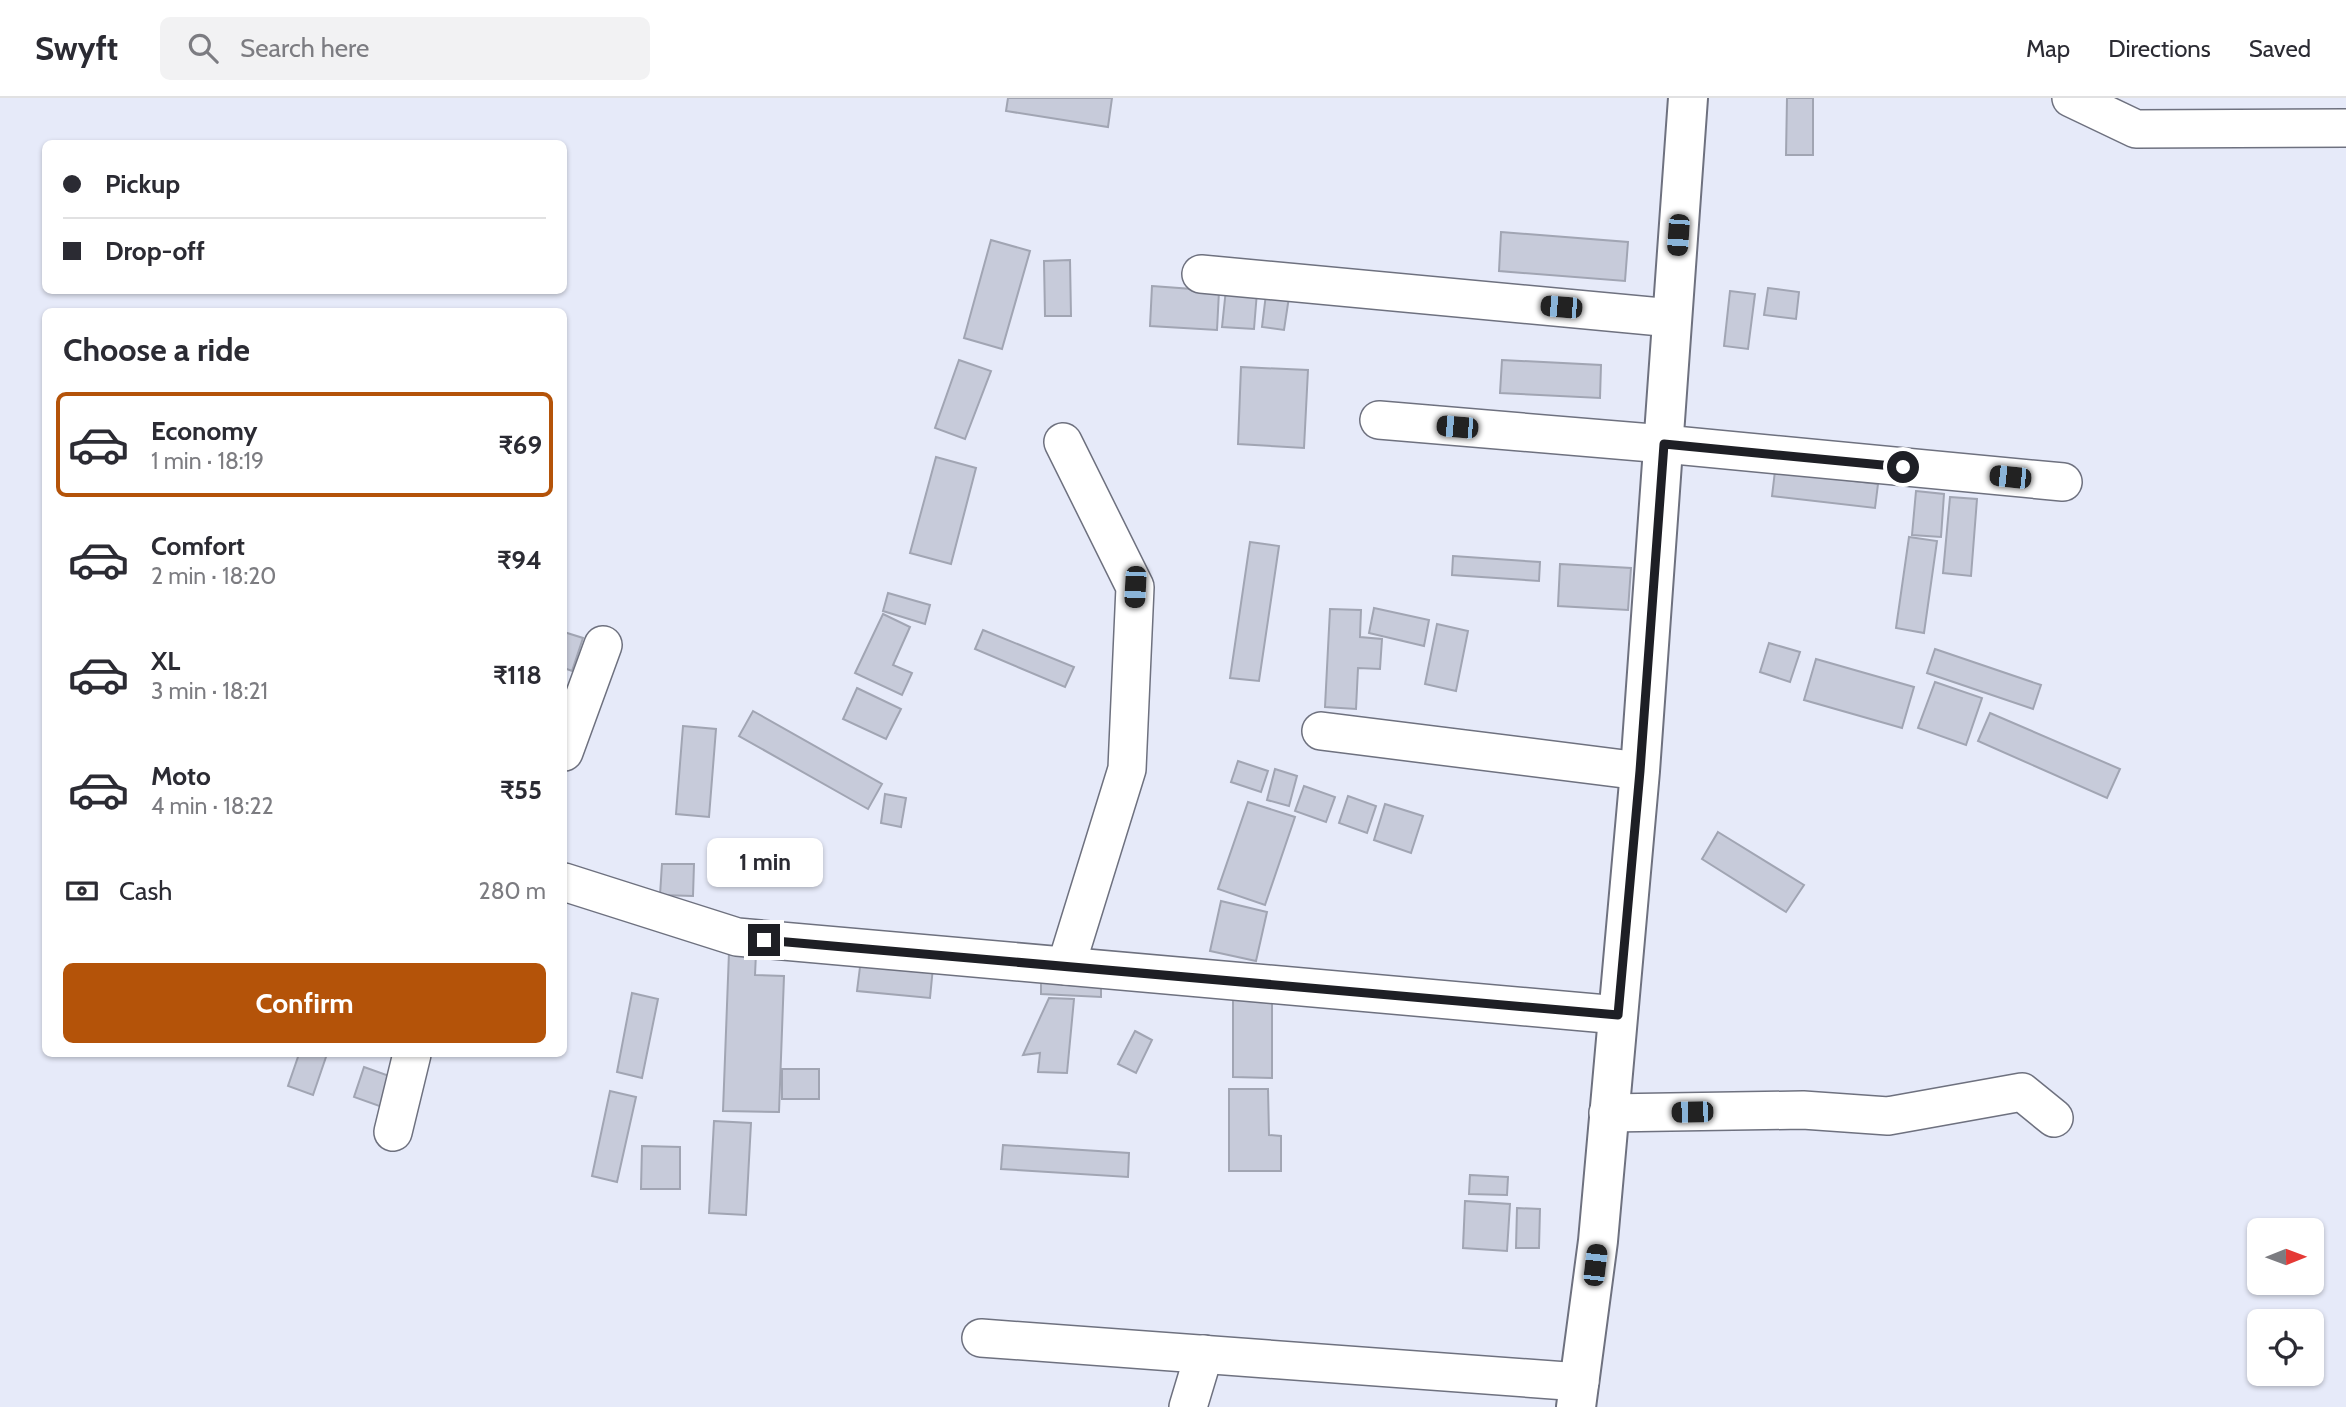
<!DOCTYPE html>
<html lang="en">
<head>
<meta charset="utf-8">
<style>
  body { margin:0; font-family:Cabin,sans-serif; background:#f2f2f3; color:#2b2b33; height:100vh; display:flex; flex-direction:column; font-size:26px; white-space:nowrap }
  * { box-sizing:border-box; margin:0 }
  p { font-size:23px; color:#7c7c81 }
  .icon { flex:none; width:38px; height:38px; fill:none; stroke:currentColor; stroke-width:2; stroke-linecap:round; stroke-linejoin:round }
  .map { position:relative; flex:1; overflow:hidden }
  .sheet { position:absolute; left:42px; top:210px; width:525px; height:749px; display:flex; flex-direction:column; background:#fff; border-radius:10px; box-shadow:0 2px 5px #0004 }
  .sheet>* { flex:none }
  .guide { position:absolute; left:42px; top:42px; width:525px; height:154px; border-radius:10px; box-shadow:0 2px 5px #0004; display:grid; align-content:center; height:154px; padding:0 21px; background:#fff }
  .needle { width:46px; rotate:89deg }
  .tools { position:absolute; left:2247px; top:1120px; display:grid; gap:14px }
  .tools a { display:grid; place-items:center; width:77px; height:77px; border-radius:10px; background:#fff; box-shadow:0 2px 5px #0004; font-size:35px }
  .end { position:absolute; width:32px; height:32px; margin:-16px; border:9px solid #1e1f25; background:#fff; box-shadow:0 0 0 4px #fff }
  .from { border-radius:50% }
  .bubble { position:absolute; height:49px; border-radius:10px; background:#fff; box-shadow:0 2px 5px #0004; font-size:23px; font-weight:800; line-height:49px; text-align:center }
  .car { position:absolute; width:21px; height:42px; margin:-21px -10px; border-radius:9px; box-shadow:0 0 5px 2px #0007; background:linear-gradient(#222 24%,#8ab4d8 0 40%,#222 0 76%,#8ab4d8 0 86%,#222 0) }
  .guide b { display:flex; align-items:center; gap:24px; height:66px; font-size:26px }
  .guide b+b { border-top:2px solid #e1e1e2 }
  .guide i { width:18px; height:18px; background:#2b2b33 }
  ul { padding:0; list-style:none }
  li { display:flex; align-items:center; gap:21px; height:105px; margin:0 14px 10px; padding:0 7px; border:4px solid transparent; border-radius:10px }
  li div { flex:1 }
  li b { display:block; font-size:26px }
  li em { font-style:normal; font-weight:800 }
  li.selected { border-color:#b45309 }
  li>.icon { width:63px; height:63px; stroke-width:1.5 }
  h2 { padding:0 21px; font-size:32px; line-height:84px }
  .pay { display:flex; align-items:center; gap:18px; height:77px; padding:0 21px; font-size:26px }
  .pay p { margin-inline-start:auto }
  .button { display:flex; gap:14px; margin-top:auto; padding:14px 21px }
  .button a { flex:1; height:80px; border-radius:10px; background:#b45309; color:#fff; font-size:28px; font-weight:800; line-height:80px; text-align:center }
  header { display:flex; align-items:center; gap:42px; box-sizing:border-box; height:98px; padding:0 35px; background:#fff; border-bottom:2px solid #e1e1e2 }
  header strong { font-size:33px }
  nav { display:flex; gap:38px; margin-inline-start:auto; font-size:24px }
  .search { width:490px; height:63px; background:#f2f2f3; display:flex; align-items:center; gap:18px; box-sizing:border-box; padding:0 24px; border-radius:10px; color:#7c7c81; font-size:26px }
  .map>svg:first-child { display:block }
  .building { fill:#c7cbda; stroke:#a1a5b3; stroke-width:2 }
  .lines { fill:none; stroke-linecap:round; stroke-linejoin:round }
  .minor-casing { stroke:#6e717f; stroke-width:40 }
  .secondary-casing { stroke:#6e717f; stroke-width:42 }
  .minor { stroke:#fff; stroke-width:37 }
  .secondary { stroke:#fff; stroke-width:38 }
  .route { stroke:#1e1f25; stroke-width:9 }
</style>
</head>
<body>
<header>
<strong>Swyft</strong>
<div class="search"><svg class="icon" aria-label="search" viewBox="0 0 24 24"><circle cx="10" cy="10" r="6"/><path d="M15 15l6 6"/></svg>Search here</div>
<nav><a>Map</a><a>Directions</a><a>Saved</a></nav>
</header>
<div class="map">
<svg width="2346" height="1309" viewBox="0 0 2346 1309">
  <rect width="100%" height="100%" fill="#e6eaf9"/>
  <g class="building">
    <polygon points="1008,0 1112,0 1108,29 1006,13"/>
    <polygon points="1787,0 1813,0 1813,57 1786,57"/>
    <polygon points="1501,134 1628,144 1625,183 1499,173"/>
    <polygon points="991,142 1030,153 1002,251 964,240"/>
    <polygon points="1070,162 1071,218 1045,218 1044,163"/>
    <polygon points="1152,188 1219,193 1217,232 1150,228"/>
    <polygon points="1768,190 1799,194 1796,221 1764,217"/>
    <polygon points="1226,191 1257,194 1254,231 1222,229"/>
    <polygon points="1730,193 1755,196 1748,251 1724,248"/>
    <polygon points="1266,196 1289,199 1284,232 1262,229"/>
    <polygon points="959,262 991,273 965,341 935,330"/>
    <polygon points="1502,262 1601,267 1600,300 1500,295"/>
    <polygon points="1241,269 1308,272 1304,350 1238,346"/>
    <polygon points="936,359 976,370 951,466 910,455"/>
    <polygon points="1775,373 1878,386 1875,410 1772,398"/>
    <polygon points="1916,393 1944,396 1941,439 1912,437"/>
    <polygon points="1950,399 1977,401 1971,478 1943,475"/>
    <polygon points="1909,439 1937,443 1924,535 1896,530"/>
    <polygon points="1250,444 1279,448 1259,583 1230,580"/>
    <polygon points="1453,458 1540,464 1539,483 1452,477"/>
    <polygon points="1560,466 1631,470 1628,512 1558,508"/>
    <polygon points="888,495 930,507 925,526 883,513"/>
    <polygon points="1374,510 1429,522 1424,548 1369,535"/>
    <polygon points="1330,511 1361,512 1360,539 1382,541 1380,571 1358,570 1356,611 1325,609"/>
    <polygon points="883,516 910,529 893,567 912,575 902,597 855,575"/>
    <polygon points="1437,526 1468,533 1456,593 1425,586"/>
    <polygon points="983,532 1074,569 1065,589 975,551"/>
    <polygon points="564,534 583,540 572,573 564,570"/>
    <polygon points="1769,545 1800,554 1790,584 1760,574"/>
    <polygon points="1935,551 2041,587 2033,611 1927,575"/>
    <polygon points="1816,561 1914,589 1902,630 1804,602"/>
    <polygon points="1935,584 1982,600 1966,647 1918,630"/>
    <polygon points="857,590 901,611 886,641 843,621"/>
    <polygon points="753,613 882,686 868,711 739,638"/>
    <polygon points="1990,615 2120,671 2107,700 1978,643"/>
    <polygon points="683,628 716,631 709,719 676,716"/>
    <polygon points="1238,663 1268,673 1261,694 1231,684"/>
    <polygon points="1275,671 1297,678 1289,708 1267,702"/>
    <polygon points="1304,688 1335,699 1326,724 1295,713"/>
    <polygon points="885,696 906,700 901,729 881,725"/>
    <polygon points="1348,698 1376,708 1367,735 1339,725"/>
    <polygon points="1248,704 1295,719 1265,807 1218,791"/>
    <polygon points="1385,706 1423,718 1411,755 1374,742"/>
    <polygon points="1718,734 1804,787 1786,814 1702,761"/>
    <polygon points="662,766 694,766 693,798 660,797"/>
    <polygon points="1221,803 1267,814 1256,863 1210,853"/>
    <polygon points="729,854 756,855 755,877 784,878 779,1014 723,1013"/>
    <polygon points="861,861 933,869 930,900 857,893"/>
    <polygon points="1041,881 1101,884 1101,899 1041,896"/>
    <polygon points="1233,889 1272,889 1272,980 1233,979"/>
    <polygon points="632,895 658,901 642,980 617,974"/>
    <polygon points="1049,900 1074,901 1067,975 1038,974 1040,955 1023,957"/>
    <polygon points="1135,933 1152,942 1136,975 1118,966"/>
    <polygon points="299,956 327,956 313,997 288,988"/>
    <polygon points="364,969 395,980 385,1010 354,999"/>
    <rect x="782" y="971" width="37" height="30"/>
    <polygon points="1229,991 1268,991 1269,1037 1281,1038 1281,1073 1229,1073"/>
    <polygon points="610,993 636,999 617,1084 592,1078"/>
    <polygon points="714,1023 751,1025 746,1117 709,1115"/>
    <polygon points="1003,1047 1129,1055 1128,1079 1001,1071"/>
    <polygon points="642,1048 680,1049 680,1091 641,1091"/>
    <polygon points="1470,1077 1508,1079 1507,1097 1469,1096"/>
    <polygon points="1465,1103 1510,1106 1507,1153 1463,1150"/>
    <polygon points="1517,1110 1540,1111 1539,1150 1516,1150"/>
  </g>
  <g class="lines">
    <defs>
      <g id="minor">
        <polyline points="2071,0 2136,31 2346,30"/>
        <polyline points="1201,176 1672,220"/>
        <polyline points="1379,322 1664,346 2063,384"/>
        <polyline points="1063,344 1135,489 1127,671 1066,868"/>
        <polyline points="1321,633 1640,673"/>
        <polyline points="564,654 603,547"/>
        <polyline points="564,784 737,839 1618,917"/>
        <polyline points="1608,1015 1803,1012 1888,1018 2022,994 2054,1020"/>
        <polyline points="393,1034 412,956"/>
        <polyline points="981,1240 1580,1284"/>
        <polyline points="1188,1309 1204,1256"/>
      </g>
      <polyline id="secondary" points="1576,1309 1598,1143 1640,673 1688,0"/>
    </defs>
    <use href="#minor" class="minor-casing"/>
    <use href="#secondary" class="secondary-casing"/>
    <use href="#minor" class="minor"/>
    <use href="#secondary" class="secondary"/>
  </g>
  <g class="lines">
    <polyline class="route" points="764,842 1618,917 1640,673 1664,346 1903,369"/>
  </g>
</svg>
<div class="tools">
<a><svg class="needle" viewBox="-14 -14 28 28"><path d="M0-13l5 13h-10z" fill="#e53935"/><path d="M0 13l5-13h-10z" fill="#7c7c81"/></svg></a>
<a><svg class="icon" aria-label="locate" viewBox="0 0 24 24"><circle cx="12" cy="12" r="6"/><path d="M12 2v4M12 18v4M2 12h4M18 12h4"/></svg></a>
</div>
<i class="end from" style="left:1903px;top:369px"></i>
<i class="end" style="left:764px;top:842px"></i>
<div class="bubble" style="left:707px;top:740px;width:116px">1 min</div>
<i class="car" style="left:1678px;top:137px;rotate:184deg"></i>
<i class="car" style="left:1561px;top:209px;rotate:275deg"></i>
<i class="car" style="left:1457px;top:329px;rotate:275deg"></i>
<i class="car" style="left:2010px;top:379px;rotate:276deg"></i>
<i class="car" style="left:1135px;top:489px;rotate:183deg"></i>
<i class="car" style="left:1692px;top:1014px;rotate:269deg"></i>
<i class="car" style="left:1595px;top:1167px;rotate:7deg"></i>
<div class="guide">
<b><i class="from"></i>Pickup</b>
<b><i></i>Drop-off</b>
</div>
<section class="sheet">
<h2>Choose a ride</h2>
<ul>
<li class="selected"><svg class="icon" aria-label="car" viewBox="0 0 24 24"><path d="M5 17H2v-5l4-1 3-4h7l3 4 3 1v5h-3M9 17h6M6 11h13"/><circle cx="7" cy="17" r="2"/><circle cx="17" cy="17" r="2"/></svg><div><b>Economy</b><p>1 min · 18:19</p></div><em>₹69</em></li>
<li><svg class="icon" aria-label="car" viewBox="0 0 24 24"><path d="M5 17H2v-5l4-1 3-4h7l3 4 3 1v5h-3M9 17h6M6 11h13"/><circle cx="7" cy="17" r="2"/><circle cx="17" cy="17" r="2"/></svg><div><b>Comfort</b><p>2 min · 18:20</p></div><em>₹94</em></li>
<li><svg class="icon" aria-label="car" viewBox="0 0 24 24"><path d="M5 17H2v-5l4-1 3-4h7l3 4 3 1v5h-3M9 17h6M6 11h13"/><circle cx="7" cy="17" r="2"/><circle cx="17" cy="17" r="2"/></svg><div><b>XL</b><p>3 min · 18:21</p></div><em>₹118</em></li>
<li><svg class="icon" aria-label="car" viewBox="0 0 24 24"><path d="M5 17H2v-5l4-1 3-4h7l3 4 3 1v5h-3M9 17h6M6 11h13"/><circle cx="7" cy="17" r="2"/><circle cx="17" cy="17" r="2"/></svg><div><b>Moto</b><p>4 min · 18:22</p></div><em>₹55</em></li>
</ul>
<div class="pay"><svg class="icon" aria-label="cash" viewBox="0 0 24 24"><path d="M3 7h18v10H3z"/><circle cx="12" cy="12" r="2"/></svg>Cash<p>280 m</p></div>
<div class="button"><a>Confirm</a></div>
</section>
</div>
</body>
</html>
